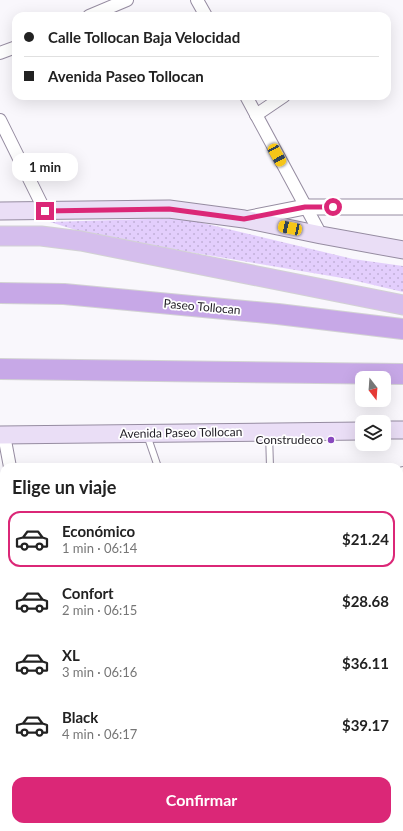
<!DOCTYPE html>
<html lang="es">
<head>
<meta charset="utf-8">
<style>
  body { margin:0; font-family:Lato,sans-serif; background:#f2f2f2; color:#222; height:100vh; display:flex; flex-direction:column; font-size:15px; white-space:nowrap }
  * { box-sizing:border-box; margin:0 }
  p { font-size:13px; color:#767676 }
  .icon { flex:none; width:22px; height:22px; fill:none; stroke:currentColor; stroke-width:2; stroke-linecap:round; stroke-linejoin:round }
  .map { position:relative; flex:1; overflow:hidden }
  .sheet { position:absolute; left:0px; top:463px; width:403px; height:368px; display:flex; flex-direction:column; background:#fff; border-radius:12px 12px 0 0; box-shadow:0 4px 16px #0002 }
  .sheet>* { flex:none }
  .hud { position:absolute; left:12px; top:12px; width:379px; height:88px; border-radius:12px; box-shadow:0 4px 16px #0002; display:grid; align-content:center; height:88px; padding:0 12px; background:#fff }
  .needle { width:26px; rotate:163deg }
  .tools { position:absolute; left:355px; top:371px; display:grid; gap:8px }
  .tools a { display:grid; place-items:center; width:36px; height:36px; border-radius:8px; background:#fff; box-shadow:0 4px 16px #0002; font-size:20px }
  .end { position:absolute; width:18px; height:18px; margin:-9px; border:5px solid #db2777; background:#fff; box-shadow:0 0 0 2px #fff }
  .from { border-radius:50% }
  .bubble { position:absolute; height:28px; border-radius:12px; background:#fff; box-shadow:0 4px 16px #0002; font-size:13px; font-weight:700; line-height:28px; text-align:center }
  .car { position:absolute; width:12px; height:24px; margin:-12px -6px; border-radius:5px; box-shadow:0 0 3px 1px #0007; background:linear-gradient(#f5c518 24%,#345 0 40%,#f5c518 0 76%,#345 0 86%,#f5c518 0) }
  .hud b { display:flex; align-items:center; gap:14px; height:38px; font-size:15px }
  .hud b+b { border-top:1px solid #e0e0e0 }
  .hud i { width:10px; height:10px; background:#222 }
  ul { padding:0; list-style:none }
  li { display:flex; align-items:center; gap:12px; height:56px; margin:0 8px 6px; padding:0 4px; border:2px solid transparent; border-radius:12px }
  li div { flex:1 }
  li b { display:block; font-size:15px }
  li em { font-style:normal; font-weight:700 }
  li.active { border-color:#db2777 }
  li>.icon { width:36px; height:36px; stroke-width:1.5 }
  h2 { padding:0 12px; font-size:18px; line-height:48px }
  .button { display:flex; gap:8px; margin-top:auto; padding:8px 12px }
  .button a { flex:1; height:46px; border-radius:12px; background:#db2777; color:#fff; font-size:16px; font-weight:700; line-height:46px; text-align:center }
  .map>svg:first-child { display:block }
  .grass { fill:url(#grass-dots) }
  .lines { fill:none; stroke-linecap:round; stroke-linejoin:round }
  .service-casing { stroke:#968ca1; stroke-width:8 }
  .minor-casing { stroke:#968ca1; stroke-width:14 }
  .tertiary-casing { stroke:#968ca1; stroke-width:17 }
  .secondary-casing { stroke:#968ca1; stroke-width:19 }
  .primary-casing { stroke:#d2d2d3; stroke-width:21 }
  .trunk-casing { stroke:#d2d2d3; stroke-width:22 }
  .service { stroke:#fff; stroke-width:6 }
  .minor { stroke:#fff; stroke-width:12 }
  .tertiary { stroke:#fff; stroke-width:15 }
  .secondary { stroke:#eadef6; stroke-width:17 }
  .primary { stroke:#d5beed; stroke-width:19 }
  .trunk { stroke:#c7a8e7; stroke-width:20 }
  .rail { stroke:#827f86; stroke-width:3; stroke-dasharray:5 5; stroke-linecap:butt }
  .route { stroke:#db2777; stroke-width:5 }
  .poi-dot { fill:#8848be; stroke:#fff; stroke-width:1.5 }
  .labels { text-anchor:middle; stroke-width:3.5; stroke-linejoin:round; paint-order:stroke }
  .street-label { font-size:12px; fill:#201d25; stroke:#fff }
  .poi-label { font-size:12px; fill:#201d25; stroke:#fff; text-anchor:end }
</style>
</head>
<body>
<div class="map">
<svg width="403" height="831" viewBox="0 0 403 831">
  <defs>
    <pattern id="grass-dots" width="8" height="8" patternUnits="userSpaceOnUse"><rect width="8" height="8" fill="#e3cefc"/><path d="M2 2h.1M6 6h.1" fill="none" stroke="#c2b0d8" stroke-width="1.8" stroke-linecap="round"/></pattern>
  </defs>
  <rect width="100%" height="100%" fill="#f9f7fc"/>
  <polygon class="grass" points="182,218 353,259 403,266 403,292 348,279 95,236 50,222"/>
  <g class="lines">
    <defs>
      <g id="service">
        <polyline points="269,433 270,467"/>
        <polyline points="147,435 158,467"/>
      </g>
      <g id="minor">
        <polyline points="197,0 206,16"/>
        <polyline points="89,16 127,0"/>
        <polyline points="0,53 16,47"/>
        <polyline points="246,96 321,235"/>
        <polyline points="256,115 284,96"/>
        <polyline points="0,120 45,211"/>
        <polyline points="4,435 10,467"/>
        <polyline points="399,477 403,473"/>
        <polyline points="0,666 4,666"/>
        <polyline points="0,782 4,780"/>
      </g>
      <polyline id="tertiary" points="245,219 305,207 403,207"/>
      <g id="secondary">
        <polyline points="0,211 169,209 244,219 321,235 403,250"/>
        <polyline points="384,430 403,430"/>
        <polyline points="0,435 362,431"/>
        <polyline points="399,664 403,663"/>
        <polyline points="399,711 403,714"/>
        <polyline points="102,831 108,827"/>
      </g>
      <polyline id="primary" points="0,236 41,236 81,241 403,305"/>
      <g id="trunk">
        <polyline points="0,293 64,294 278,314 403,329"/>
        <polyline points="0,369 403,374"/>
      </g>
    </defs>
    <use href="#service" class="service-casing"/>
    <use href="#minor" class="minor-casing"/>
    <use href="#tertiary" class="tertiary-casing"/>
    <use href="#secondary" class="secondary-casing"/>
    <use href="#primary" class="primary-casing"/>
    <use href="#trunk" class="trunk-casing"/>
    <use href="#service" class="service"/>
    <use href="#minor" class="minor"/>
    <use href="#tertiary" class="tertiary"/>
    <use href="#secondary" class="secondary"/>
    <use href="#primary" class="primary"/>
    <use href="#trunk" class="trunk"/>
    <g class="rail">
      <polyline points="399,597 403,597"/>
      <polyline points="0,637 4,636"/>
    </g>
  </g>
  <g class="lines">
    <polyline class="route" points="45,211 169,209 244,219 305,207 333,207"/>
  </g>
  <circle class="poi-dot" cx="331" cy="440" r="4"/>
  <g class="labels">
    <g class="street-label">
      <text transform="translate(202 307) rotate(5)" y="4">Paseo Tollocan</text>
      <text transform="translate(181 433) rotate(-1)" y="4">Avenida Paseo Tollocan</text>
    </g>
    <g class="poi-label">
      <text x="323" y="444">Construdeco</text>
    </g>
  </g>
</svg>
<div class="tools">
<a><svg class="needle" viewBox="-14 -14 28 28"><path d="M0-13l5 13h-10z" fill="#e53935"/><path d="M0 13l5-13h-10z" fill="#767676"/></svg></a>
<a><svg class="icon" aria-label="layers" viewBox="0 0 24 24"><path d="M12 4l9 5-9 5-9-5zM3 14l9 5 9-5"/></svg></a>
</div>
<i class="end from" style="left:333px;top:207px"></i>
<i class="end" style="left:45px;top:211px"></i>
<div class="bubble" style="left:12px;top:153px;width:66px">1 min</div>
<i class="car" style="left:277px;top:155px;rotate:151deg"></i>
<i class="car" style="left:290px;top:228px;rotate:282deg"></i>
<div class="hud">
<b><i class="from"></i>Calle Tollocan Baja Velocidad</b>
<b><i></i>Avenida Paseo Tollocan</b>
</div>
<section class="sheet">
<h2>Elige un viaje</h2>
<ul>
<li class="active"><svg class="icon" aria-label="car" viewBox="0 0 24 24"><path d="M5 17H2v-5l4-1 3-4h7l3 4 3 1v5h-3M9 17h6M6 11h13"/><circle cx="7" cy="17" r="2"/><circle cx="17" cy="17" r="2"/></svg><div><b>Económico</b><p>1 min · 06:14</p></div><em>$21.24</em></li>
<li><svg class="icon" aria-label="car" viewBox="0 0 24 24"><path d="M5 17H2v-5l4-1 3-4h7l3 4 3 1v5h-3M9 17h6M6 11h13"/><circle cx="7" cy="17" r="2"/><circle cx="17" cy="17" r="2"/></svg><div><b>Confort</b><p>2 min · 06:15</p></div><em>$28.68</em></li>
<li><svg class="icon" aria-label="car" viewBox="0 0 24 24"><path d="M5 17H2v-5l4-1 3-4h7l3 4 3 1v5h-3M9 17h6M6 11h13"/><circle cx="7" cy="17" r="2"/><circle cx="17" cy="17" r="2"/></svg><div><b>XL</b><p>3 min · 06:16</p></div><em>$36.11</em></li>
<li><svg class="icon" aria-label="car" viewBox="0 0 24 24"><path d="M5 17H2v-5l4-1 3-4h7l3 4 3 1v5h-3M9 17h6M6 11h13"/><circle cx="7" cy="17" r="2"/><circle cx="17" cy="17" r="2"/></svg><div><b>Black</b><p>4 min · 06:17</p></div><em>$39.17</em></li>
</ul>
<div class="button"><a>Confirmar</a></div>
</section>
</div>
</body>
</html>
